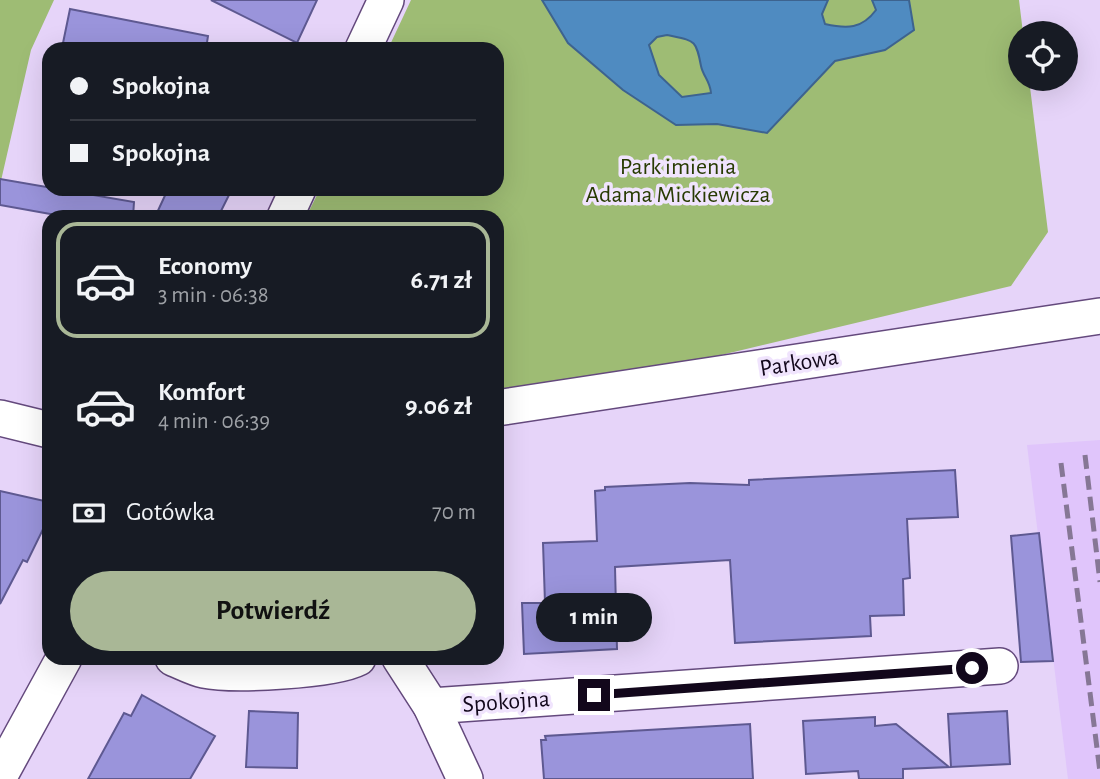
<!DOCTYPE html>
<html lang="pl">
<head>
<meta charset="utf-8">
<style>
  body { margin:0; font-family:"Alegreya Sans",sans-serif; background:#20242c; color:#f1f3f6; height:100vh; display:flex; flex-direction:column; font-size:26px; white-space:nowrap }
  * { box-sizing:border-box; margin:0 }
  p { font-size:23px; color:#9ea1a6 }
  .icon { flex:none; width:38px; height:38px; fill:none; stroke:currentColor; stroke-width:2; stroke-linecap:round; stroke-linejoin:round }
  .map { position:relative; flex:1; overflow:hidden }
  .sheet { position:absolute; left:42px; top:210px; width:462px; height:455px; display:flex; flex-direction:column; background:#171b24; border-radius:21px; box-shadow:0 7px 28px #0002 }
  .sheet>* { flex:none }
  .top-card { position:absolute; left:42px; top:42px; width:462px; height:154px; border-radius:21px; box-shadow:0 7px 28px #0002; display:grid; align-content:center; height:154px; padding:0 28px; background:#171b24 }
  .buttons { position:absolute; left:1008px; top:21px; display:grid; gap:14px }
  .buttons a { display:grid; place-items:center; width:70px; height:70px; border-radius:50%; background:#171b24; box-shadow:0 7px 28px #0002; font-size:35px }
  .end { position:absolute; width:32px; height:32px; margin:-16px; border:9px solid #12071b; background:#fff; box-shadow:0 0 0 4px #fff }
  .from { border-radius:50% }
  .bubble { position:absolute; height:49px; border-radius:24px; background:#171b24; box-shadow:0 7px 28px #0002; font-size:23px; font-weight:700; line-height:49px; text-align:center }
  .top-card b { display:flex; align-items:center; gap:24px; height:66px; font-size:26px }
  .top-card b+b { border-top:2px solid #363941 }
  .top-card i { width:18px; height:18px; background:#f1f3f6 }
  ul { padding:12px 0 0; list-style:none }
  li { display:flex; align-items:center; gap:21px; height:116px; margin:0 14px 10px; padding:0 14px; border:4px solid transparent; border-radius:21px }
  li div { flex:1 }
  li b { display:block; font-size:26px }
  li em { font-style:normal; font-weight:700 }
  li.active { border-color:#a9b796 }
  li>.icon { width:63px; height:63px; stroke-width:1.5 }
  .pay { display:flex; align-items:center; gap:18px; height:77px; padding:0 28px; font-size:26px }
  .pay p { margin-inline-start:auto }
  .button { display:flex; gap:14px; margin-top:auto; padding:14px 28px }
  .button a { flex:1; height:80px; border-radius:42px; background:#a9b796; color:#111; font-size:28px; font-weight:700; line-height:80px; text-align:center }
  .map>svg:first-child { display:block }
  .built { fill:#e0c5fb }
  .green { fill:#9ebc74 }
  .water { fill:#4f8bc1; stroke:#3d638f; stroke-width:2; fill-rule:evenodd }
  .building { fill:#9a94db; stroke:#5e5991; stroke-width:2 }
  .lines { fill:none; stroke-linecap:round; stroke-linejoin:round }
  .minor-casing { stroke:#64497d; stroke-width:38 }
  .minor { stroke:#fff; stroke-width:35 }
  .rail { stroke:#867795; stroke-width:5; stroke-dasharray:14 7; stroke-linecap:butt }
  .route { stroke:#12071b; stroke-width:9 }
  .labels { text-anchor:middle; stroke-width:7; stroke-linejoin:round; paint-order:stroke }
  .park-label { font-size:24px; fill:#283b03; stroke:#f0e4fd }
  .street-label { font-size:24px; fill:#12071b; stroke:#f0e4fd }
</style>
</head>
<body>
<div class="map">
<svg width="1100" height="779" viewBox="0 0 1100 779">
  <rect width="100%" height="100%" fill="#e6d4f9"/>
  <polygon class="built" points="1100,440 1100,779 1068,779 1027,445"/>
  <g class="green">
    <polygon points="0,0 54,0 31,50 0,185"/>
    <polygon points="411,0 1019,0 1023,33 1020,33 1020,79 1029,79 1048,232 1011,286 696,361 497,396 497,217 306,217 320,189 497,189 497,49 388,49"/>
  </g>
  <path class="water" d="M 542,0 L 828,0 L 822,14 L 825,24 C 847,29 862,29 876,10 L 872,0 L 909,0 L 914,30 L 885,50 L 835,61 L 767,133 L 717,124 L 676,125 L 623,90 L 568,43 ZM 667,35 C 695,41 696,39 701,66 C 703,76 710,81 711,93 L 682,97 L 659,75 L 649,45 L 657,37 Z"/>
  <g class="building">
    <polygon points="211,0 317,0 297,43"/>
    <polygon points="70,9 208,36 206,49 91,49 63,43"/>
    <polygon points="0,179 134,202 133,217 67,217 0,205"/>
    <polygon points="168,189 232,189 218,217 155,217"/>
    <polygon points="955,470 958,517 907,519 910,578 903,579 904,615 870,616 871,636 735,643 730,560 615,567 617,649 524,654 522,603 545,603 543,543 597,541 595,491 605,490 605,487 690,483 749,485 749,480"/>
    <polygon points="0,491 49,502 49,517 27,562 23,560 0,604"/>
    <polygon points="1039,533 1053,661 1021,662 1011,536"/>
    <polygon points="142,695 215,736 190,779 88,779 124,713 131,716"/>
    <polygon points="249,711 298,713 297,768 246,767"/>
    <polygon points="1007,711 1010,764 951,767 948,714"/>
    <polygon points="875,717 875,726 896,724 949,767 903,769 903,779 859,779 858,771 806,774 803,721"/>
    <polygon points="750,724 753,779 544,779 541,740 546,740 545,736"/>
  </g>
  <g class="lines">
    <defs>
      <g id="minor">
        <polyline points="363,49 386,0"/>
        <polyline points="285,217 298,189"/>
        <polyline points="497,408 1100,316"/>
        <polyline points="0,418 49,430"/>
        <path d="M 173,658 C 183,662 194,668 204,670 C 233,676 333,671 358,658"/>
        <polyline points="400,658 431,706 465,779"/>
        <polyline points="431,706 1000,666"/>
        <polyline points="0,775 64,658"/>
      </g>
    </defs>
    <use href="#minor" class="minor-casing"/>
    <use href="#minor" class="minor"/>
    <g class="rail">
      <polyline points="1085,455 1100,582"/>
      <polyline points="1061,463 1100,772"/>
    </g>
  </g>
  <g class="lines">
    <polyline class="route" points="594,695 972,668"/>
  </g>
  <g class="labels">
    <g class="park-label">
      <text x="678" y="174">Park imienia<tspan x="678" dy="28">Adama Mickiewicza</tspan></text>
    </g>
    <g class="street-label">
      <text transform="translate(799 362) rotate(-9)" y="8">Parkowa</text>
      <text transform="translate(506 701) rotate(-4)" y="8">Spokojna</text>
    </g>
  </g>
</svg>
<div class="buttons">
<a><svg class="icon" aria-label="locate" viewBox="0 0 24 24"><circle cx="12" cy="12" r="6"/><path d="M12 2v4M12 18v4M2 12h4M18 12h4"/></svg></a>
</div>
<i class="end from" style="left:972px;top:668px"></i>
<i class="end" style="left:594px;top:695px"></i>
<div class="bubble" style="left:536px;top:593px;width:116px">1 min</div>
<div class="top-card">
<b><i class="from"></i>Spokojna</b>
<b><i></i>Spokojna</b>
</div>
<section class="sheet">
<ul>
<li class="active"><svg class="icon" aria-label="car" viewBox="0 0 24 24"><path d="M5 17H2v-5l4-1 3-4h7l3 4 3 1v5h-3M9 17h6M6 11h13"/><circle cx="7" cy="17" r="2"/><circle cx="17" cy="17" r="2"/></svg><div><b>Economy</b><p>3 min · 06:38</p></div><em>6.71 zł</em></li>
<li><svg class="icon" aria-label="car" viewBox="0 0 24 24"><path d="M5 17H2v-5l4-1 3-4h7l3 4 3 1v5h-3M9 17h6M6 11h13"/><circle cx="7" cy="17" r="2"/><circle cx="17" cy="17" r="2"/></svg><div><b>Komfort</b><p>4 min · 06:39</p></div><em>9.06 zł</em></li>
</ul>
<div class="pay"><svg class="icon" aria-label="cash" viewBox="0 0 24 24"><path d="M3 7h18v10H3z"/><circle cx="12" cy="12" r="2"/></svg>Gotówka<p>70 m</p></div>
<div class="button"><a>Potwierdź</a></div>
</section>
</div>
</body>
</html>
